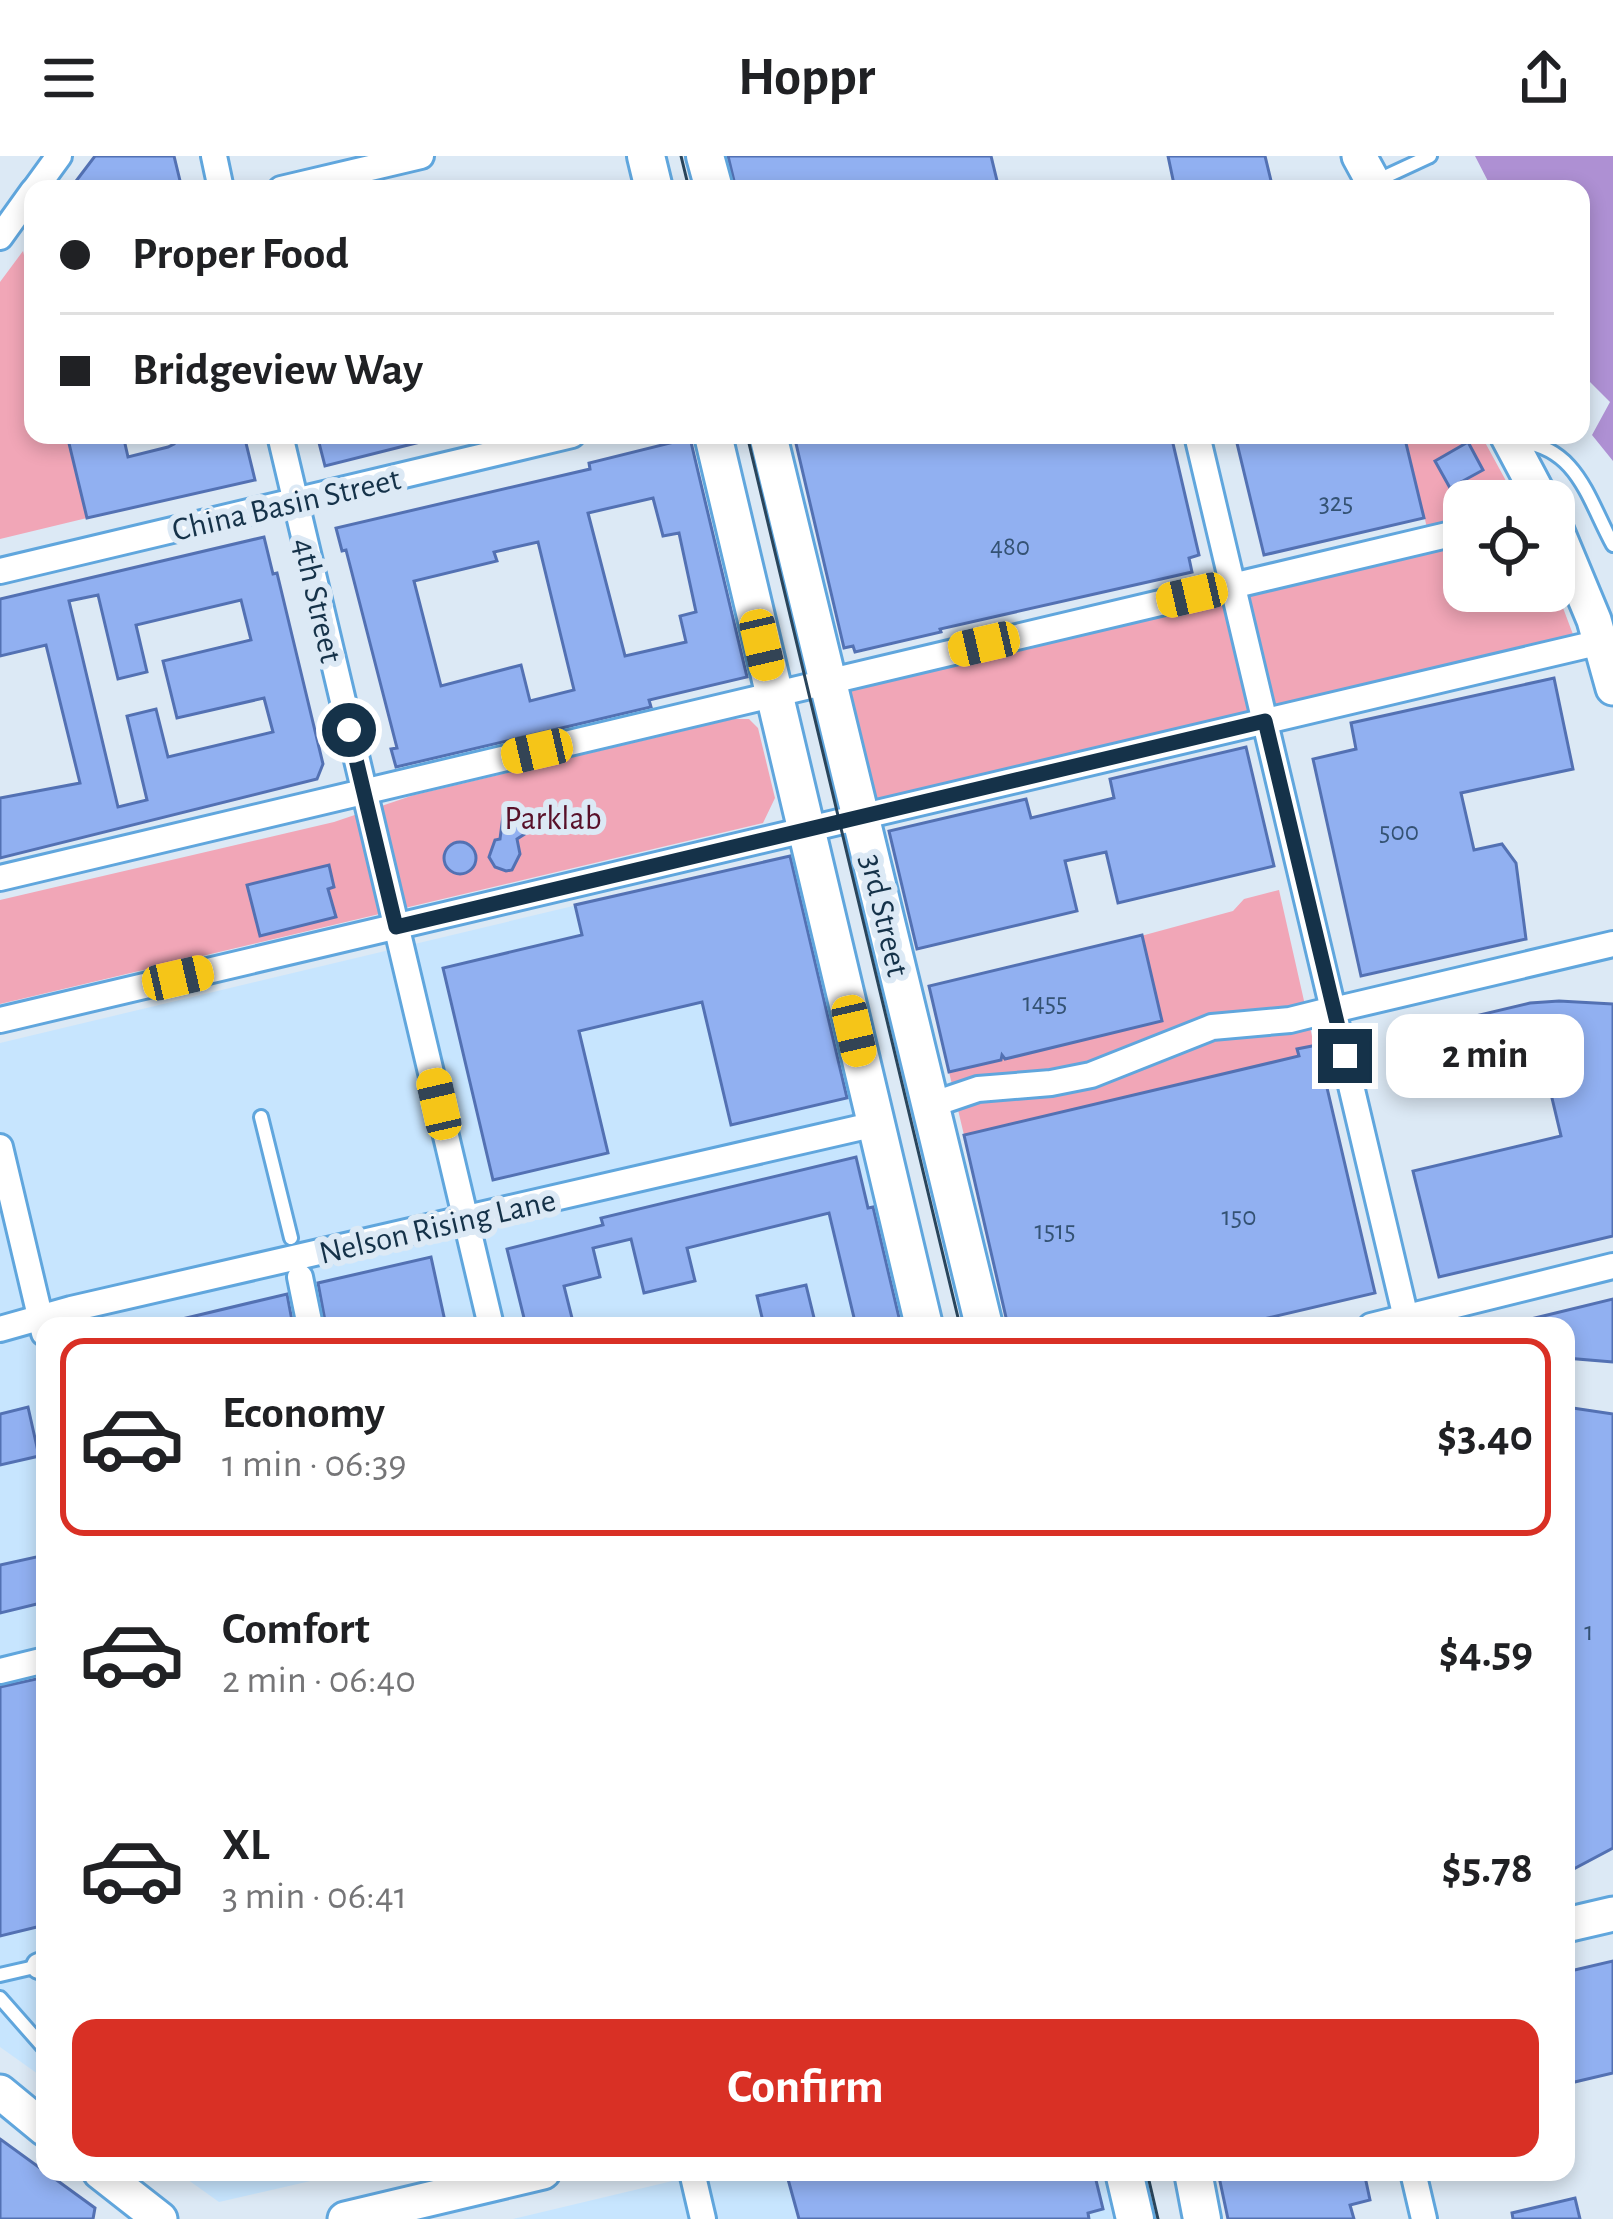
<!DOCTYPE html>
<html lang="en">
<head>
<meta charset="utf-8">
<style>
  body { margin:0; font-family:"Alegreya Sans",sans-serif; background:#f6f6f6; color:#202124; height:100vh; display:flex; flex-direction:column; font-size:45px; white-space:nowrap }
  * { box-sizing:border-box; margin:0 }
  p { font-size:39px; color:#757577 }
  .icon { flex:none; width:66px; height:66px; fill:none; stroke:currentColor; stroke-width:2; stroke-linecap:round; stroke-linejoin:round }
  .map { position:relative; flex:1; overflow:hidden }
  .drawer { position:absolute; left:36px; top:1161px; width:1539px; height:864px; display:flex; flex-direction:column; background:#fff; border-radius:24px; box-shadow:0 6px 18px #0003 }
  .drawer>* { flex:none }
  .guide { position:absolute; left:24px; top:24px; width:1566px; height:264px; border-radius:24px; box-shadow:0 6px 18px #0003; display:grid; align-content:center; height:264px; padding:0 36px; background:#fff }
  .tools { position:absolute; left:1443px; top:324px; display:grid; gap:24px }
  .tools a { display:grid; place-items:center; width:132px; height:132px; border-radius:24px; background:#fff; box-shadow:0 6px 18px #0003; font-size:60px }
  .end { position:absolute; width:54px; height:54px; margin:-27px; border:15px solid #153249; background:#fff; box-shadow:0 0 0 6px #fff }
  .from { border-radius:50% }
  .bubble { position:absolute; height:84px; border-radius:24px; background:#fff; box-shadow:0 6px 18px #0003; font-size:39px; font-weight:700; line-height:84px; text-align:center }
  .car { position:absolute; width:36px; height:72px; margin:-36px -18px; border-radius:15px; box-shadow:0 0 9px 3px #0007; background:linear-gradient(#f5c518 24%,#345 0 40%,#f5c518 0 76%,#345 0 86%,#f5c518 0) }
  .guide b { display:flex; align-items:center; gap:42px; height:114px; font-size:45px }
  .guide b+b { border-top:3px solid #e0e0e0 }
  .guide i { width:30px; height:30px; background:#202124 }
  ul { padding:21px 0 0; list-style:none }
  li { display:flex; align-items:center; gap:36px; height:198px; margin:0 24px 18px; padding:0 12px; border:6px solid transparent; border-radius:24px }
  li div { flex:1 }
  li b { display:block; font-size:45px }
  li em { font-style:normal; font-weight:700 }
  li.active { border-color:#d93025 }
  li>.icon { width:108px; height:108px; stroke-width:1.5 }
  .action { display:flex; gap:24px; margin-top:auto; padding:24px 36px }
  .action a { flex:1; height:138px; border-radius:24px; background:#d93025; color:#fff; font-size:48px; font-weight:700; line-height:138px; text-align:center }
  header { display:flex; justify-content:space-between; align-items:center; height:156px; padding:0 36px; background:#fff; font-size:54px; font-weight:700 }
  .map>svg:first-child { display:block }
  .built { fill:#c7e5fe }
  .green { fill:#f1a6b7 }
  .water { fill:#ae90d3 }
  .building { fill:#91b0f1; stroke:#5371b3; stroke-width:3; fill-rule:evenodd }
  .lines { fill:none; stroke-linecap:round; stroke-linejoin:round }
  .lane-casing { stroke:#60a6dd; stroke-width:18 }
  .street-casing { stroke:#60a6dd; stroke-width:30 }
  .secondary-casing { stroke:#60a6dd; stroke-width:39 }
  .primary-casing { stroke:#60a6dd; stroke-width:42 }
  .lane { stroke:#fff; stroke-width:12 }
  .street { stroke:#fff; stroke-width:24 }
  .secondary { stroke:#fff; stroke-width:33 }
  .primary { stroke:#fff; stroke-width:36 }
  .tram { stroke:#2a455b; stroke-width:3 }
  .route { stroke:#153249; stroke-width:15 }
  .labels { text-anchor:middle; stroke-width:12; stroke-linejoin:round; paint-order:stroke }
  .number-label { font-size:27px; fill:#345273 }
  .street-label { font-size:33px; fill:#153249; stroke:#dce9f5 }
  .park-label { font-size:33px; fill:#581029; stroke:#dce9f5 }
</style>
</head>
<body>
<header><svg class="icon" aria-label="menu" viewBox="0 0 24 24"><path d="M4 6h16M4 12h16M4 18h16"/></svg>Hoppr<svg class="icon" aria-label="share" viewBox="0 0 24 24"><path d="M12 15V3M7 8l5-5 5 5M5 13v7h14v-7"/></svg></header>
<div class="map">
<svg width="1613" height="2063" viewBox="0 0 1613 2063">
  <rect width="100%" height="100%" fill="#dce9f5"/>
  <g class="built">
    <polygon points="791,698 903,1170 45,1170 45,1923 0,1891 0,887"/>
    <polygon points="177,2016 350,2016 219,2046"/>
    <polygon points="710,2016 1102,2016 1113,2063 513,2063"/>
  </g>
  <g class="green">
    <polygon points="23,95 33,136 33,279 67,279 87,362 0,383 0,126"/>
    <polygon points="1405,279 1481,279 1517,345 1464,345 1464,364 1427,372"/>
    <polygon points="1464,385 1464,435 1554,435 1554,428 1574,481 870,647 843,533"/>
    <polygon points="733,563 749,563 758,572 775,642 763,667 0,848 0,744 334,666 414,639"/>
    <polygon points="1279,734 1314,889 1298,893 1299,900 964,979 949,916 1121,875 1141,780 1233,755 1244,743"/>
  </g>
  <polygon class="water" points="1475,0 1613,0 1613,305 1592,279 1610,246 1581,217 1581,33 1492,33"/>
  <g class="building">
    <polygon points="95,0 174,0 182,33 70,33"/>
    <polygon points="728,0 991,0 999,33 736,33"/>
    <polygon points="1168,0 1265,0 1273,33 1175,33"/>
    <polygon points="67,279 123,279 128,301 168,291 174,288 172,279 244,279 255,324 87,362"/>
    <polygon points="317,279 424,279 424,285 325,310"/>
    <polygon points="794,279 1171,279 1199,399 1189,402 1192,416 940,473 941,476 855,496 853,490 844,492"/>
    <polygon points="1235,279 1404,279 1424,362 1264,399"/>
    <path d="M 690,282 L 747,521 L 649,544 L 651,551 L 396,611 L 391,593 L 397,592 L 346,394 L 342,395 L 336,372 L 590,313 L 589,307 ZM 653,342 L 663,380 L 679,377 L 696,456 L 680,460 L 686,486 L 625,500 L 588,357 ZM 538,386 L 574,534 L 530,545 L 521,509 L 441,530 L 414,425 L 497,405 L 494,396 Z"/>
    <polygon points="1468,286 1483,314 1450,332 1435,305"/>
    <path d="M 264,381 L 273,418 L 277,417 L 323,608 L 317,623 L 0,702 L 0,642 L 80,627 L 46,489 L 0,500 L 0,443 ZM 98,439 L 118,523 L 147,516 L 136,469 L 241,444 L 251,484 L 163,505 L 177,562 L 264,542 L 273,576 L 168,601 L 156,553 L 127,560 L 147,644 L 118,651 L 69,445 Z"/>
    <polygon points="1554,522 1573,613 1461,637 1474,694 1502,688 1516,707 1526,783 1361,820 1313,603 1356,593 1351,567"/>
    <polygon points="1246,591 1274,710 1118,747 1106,696 1065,705 1077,755 917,793 889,675 1026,643 1031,662 1114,642 1110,623"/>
    <polygon points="503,660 545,665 517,683 520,698 512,714 506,715 495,711 489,701 495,684 500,683"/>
    <circle cx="460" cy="702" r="16"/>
    <polygon points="790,700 847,942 731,969 702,846 579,875 608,997 493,1024 443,812 582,779 575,749"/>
    <polygon points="329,709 334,731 328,733 336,761 260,780 247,729"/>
    <polygon points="1142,779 1162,865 1005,903 1002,899 1001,904 949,916 929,830"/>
    <polygon points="1559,845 1613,848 1613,1080 1439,1121 1413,1015 1561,980 1551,938 1494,940 1475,860 1530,847"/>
    <polygon points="1317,889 1375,1137 1234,1170 1008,1170 964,979 1299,900 1297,893"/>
    <polygon points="856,1001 868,1052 873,1051 901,1170 856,1170 829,1057 687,1092 695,1125 644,1137 631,1083 593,1092 600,1121 564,1130 574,1170 526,1170 507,1093 603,1069 601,1062"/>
    <polygon points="431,1101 446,1170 326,1170 318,1127"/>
    <polygon points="806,1129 816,1170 764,1170 757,1140"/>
    <polygon points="287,1138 293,1170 178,1170 178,1164"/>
    <polygon points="1613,1143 1613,1206 1566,1202 1566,1170 1528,1170 1527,1164"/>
    <polygon points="28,1251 39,1300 0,1309 0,1258"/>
    <polygon points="1566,1251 1613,1258 1613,1692 1566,1717"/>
    <polygon points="45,1399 45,1446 0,1457 0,1409"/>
    <polygon points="45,1521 45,1769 0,1780 0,1531"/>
    <polygon points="1613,1805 1613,1917 1566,1928 1566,1816"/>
    <polygon points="0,1983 95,2052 93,2063 0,2063"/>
    <polygon points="786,2016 1094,2016 1103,2053 1088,2057 1089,2063 799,2063"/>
    <polygon points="1218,2016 1364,2016 1370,2044 1350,2049 1354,2063 1228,2063"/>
    <polygon points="1575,2042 1580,2063 1513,2063 1512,2057"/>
  </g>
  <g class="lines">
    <defs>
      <g id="lane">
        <polyline points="1374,26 1430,0"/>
        <path d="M 1514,285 C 1577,289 1587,341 1613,389"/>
        <polyline points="261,961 291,1082"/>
        <polyline points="0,1819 39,1810"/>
        <polyline points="0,1842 45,1893"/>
      </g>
      <g id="street">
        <polyline points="214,0 221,33"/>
        <polyline points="35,33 59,0"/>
        <polyline points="281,33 421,0"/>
        <polyline points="0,81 33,35"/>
        <polyline points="280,279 491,1170"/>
        <polyline points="1197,279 1406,1162"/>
        <polyline points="0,415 572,279"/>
        <polyline points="0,722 1464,375"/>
        <polyline points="1342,852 1613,788"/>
        <polyline points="0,864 1601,486"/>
        <polyline points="931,949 978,933 1051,927 1091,919 1212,871 1290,864 1322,856"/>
        <polyline points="0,991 44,1177"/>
        <polyline points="300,1121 310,1170"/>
        <polyline points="1371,1170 1613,1110"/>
        <polyline points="0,1173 71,1153 876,968"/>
        <polyline points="0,1515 45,1504"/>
        <polyline points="39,1810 45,1808"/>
        <polyline points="692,2016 703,2063"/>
        <polyline points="1413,2016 1424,2063"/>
      </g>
      <g id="secondary">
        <polyline points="1359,0 1377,33"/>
        <polyline points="1507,279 1542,345"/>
        <polyline points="1554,368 1594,464 1613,532"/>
        <polyline points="1566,1769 1613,1758"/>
        <polyline points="0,1936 45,1973"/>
        <polyline points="100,2016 160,2063"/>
        <polyline points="345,2063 543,2016"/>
      </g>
      <g id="primary">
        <polyline points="646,0 654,33"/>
        <polyline points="705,0 714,33"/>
        <polyline points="713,279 924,1170"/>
        <polyline points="768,279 984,1170"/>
        <polyline points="1124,2016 1135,2063"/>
        <polyline points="1193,2016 1202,2063"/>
      </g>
    </defs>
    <use href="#lane" class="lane-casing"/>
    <use href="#street" class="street-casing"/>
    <use href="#secondary" class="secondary-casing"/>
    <use href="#primary" class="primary-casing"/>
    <use href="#lane" class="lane"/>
    <use href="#street" class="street"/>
    <use href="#secondary" class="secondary"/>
    <use href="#primary" class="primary"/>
    <g class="tram">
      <polyline points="681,0 689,33"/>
      <polyline points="747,279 960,1170"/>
      <polyline points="1147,2016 1158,2063"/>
    </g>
  </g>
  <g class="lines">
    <polyline class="route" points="349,574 396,771 1265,565 1345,900"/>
  </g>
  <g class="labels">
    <g class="number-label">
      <text x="1336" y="355">325</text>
      <text x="1010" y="399">480</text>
      <text x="1399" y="684">500</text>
      <text x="1045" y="855">1455</text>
      <text x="1239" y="1069">150</text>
      <text x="1055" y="1083">1515</text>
      <text x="1589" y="1484">1</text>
    </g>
    <g class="street-label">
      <text transform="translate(286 347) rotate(-13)" y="12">China Basin Street</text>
      <text transform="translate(319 444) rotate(77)" y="12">4th Street</text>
      <text transform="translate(886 759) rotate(77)" y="12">3rd Street</text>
      <text transform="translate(437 1069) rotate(-13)" y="12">Nelson Rising Lane</text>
    </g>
    <g class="park-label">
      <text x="553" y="673">Parklab</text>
    </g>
  </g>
</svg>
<div class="tools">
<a><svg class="icon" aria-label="locate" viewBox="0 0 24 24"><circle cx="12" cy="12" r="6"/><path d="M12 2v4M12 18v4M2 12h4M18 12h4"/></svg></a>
</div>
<i class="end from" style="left:349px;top:574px"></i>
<i class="end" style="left:1345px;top:900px"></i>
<div class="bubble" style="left:1386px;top:858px;width:198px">2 min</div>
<i class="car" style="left:1192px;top:439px;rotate:257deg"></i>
<i class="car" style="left:984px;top:488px;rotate:257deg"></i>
<i class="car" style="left:762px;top:489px;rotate:167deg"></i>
<i class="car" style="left:537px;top:595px;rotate:257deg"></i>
<i class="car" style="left:178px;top:822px;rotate:77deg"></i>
<i class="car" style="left:854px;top:875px;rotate:167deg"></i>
<i class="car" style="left:439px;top:948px;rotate:347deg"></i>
<div class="guide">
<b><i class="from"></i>Proper Food</b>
<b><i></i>Bridgeview Way</b>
</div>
<section class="drawer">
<ul>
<li class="active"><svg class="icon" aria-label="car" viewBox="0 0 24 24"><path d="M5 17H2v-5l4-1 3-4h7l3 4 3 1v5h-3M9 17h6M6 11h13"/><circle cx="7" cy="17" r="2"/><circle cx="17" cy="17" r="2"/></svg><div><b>Economy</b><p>1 min · 06:39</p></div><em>$3.40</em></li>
<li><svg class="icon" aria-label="car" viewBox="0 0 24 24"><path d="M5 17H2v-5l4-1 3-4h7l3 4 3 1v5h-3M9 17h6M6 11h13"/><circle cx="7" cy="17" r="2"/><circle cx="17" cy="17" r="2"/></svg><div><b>Comfort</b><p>2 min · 06:40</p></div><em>$4.59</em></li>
<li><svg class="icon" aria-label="car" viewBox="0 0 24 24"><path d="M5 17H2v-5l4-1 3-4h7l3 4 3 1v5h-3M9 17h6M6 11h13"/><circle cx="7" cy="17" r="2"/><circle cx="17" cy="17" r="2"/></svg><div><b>XL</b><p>3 min · 06:41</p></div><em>$5.78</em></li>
</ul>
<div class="action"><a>Confirm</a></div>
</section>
</div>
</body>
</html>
